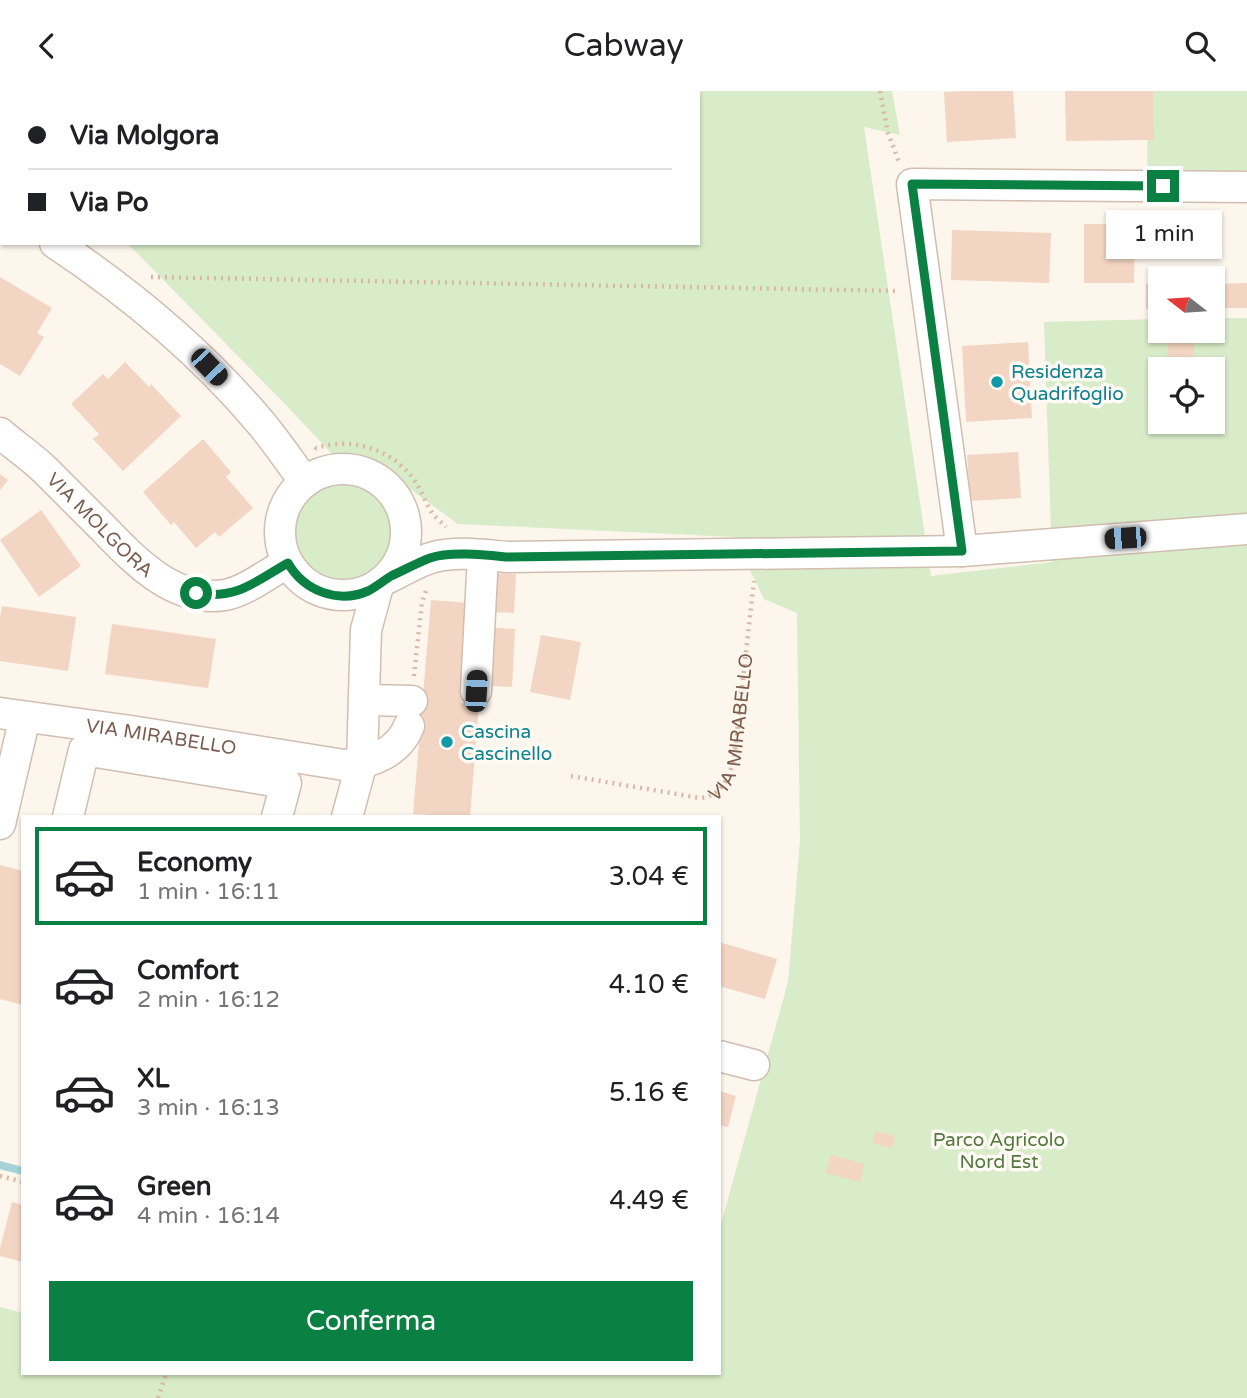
<!DOCTYPE html>
<html lang="it">
<head>
<meta charset="utf-8">
<style>
  body { margin:0; font-family:"Varela Round",sans-serif; background:#f2f2f2; color:#202124; height:100vh; display:flex; flex-direction:column; font-size:26px; white-space:nowrap }
  * { box-sizing:border-box; margin:0 }
  p { font-size:23px; color:#757577 }
  .icon { flex:none; width:38px; height:38px; fill:none; stroke:currentColor; stroke-width:2; stroke-linecap:round; stroke-linejoin:round }
  .map { position:relative; flex:1; overflow:hidden }
  .side { position:absolute; left:21px; top:724px; width:700px; height:560px; display:flex; flex-direction:column; background:#fff; border-radius:0px; box-shadow:0 2px 5px #0004 }
  .side>* { flex:none }
  .guide { position:absolute; left:0px; top:0px; width:700px; height:154px; box-shadow:0 2px 5px #0004; display:grid; align-content:center; height:154px; padding:0 28px; background:#fff }
  .needle { width:46px; rotate:287deg }
  .tools { position:absolute; left:1148px; top:175px; display:grid; gap:14px }
  .tools a { display:grid; place-items:center; width:77px; height:77px; border-radius:0px; background:#fff; box-shadow:0 2px 5px #0004; font-size:35px }
  .end { position:absolute; width:32px; height:32px; margin:-16px; border:9px solid #0b8043; background:#fff; box-shadow:0 0 0 4px #fff }
  .from { border-radius:50% }
  .bubble { position:absolute; height:49px; border-radius:0px; background:#fff; box-shadow:0 2px 5px #0004; font-size:23px; font-weight:600; line-height:49px; text-align:center }
  .car { position:absolute; width:21px; height:42px; margin:-21px -10px; border-radius:9px; box-shadow:0 0 5px 2px #0007; background:linear-gradient(#222 24%,#8ab4d8 0 40%,#222 0 76%,#8ab4d8 0 86%,#222 0) }
  .guide b { display:flex; align-items:center; gap:24px; height:66px; font-size:26px }
  .guide b+b { border-top:2px solid #e0e0e0 }
  .guide i { width:18px; height:18px; background:#202124 }
  ul { padding:12px 0 0; list-style:none }
  li { display:flex; align-items:center; gap:21px; height:98px; margin:0 14px 10px; padding:0 14px; border:4px solid transparent; border-radius:0px }
  li div { flex:1 }
  li b { display:block; font-size:26px }
  li em { font-style:normal; font-weight:600 }
  li.selected { border-color:#0b8043 }
  li>.icon { width:63px; height:63px; stroke-width:1.5 }
  .primary-button { display:flex; gap:14px; margin-top:auto; padding:14px 28px }
  .primary-button a { flex:1; height:80px; border-radius:0px; background:#0b8043; color:#fff; font-size:28px; font-weight:600; line-height:80px; text-align:center }
  header { display:flex; justify-content:space-between; align-items:center; height:91px; padding:0 28px; background:#fff; font-size:32px; font-weight:600 }
  .map>svg:first-child { display:block }
  .green { fill:#d8ecc9; fill-rule:evenodd }
  .lines { fill:none; stroke-linecap:round; stroke-linejoin:round }
  .stream { stroke:#a5d3da; stroke-width:8 }
  .building { fill:#f3d5c3 }
  .minor-casing { stroke:#d1beb0; stroke-width:33 }
  .path { stroke:#d9b8a5; stroke-width:4.5; stroke-dasharray:2 5; stroke-linecap:butt }
  .minor { stroke:#fff; stroke-width:30 }
  .route { stroke:#0b8043; stroke-width:9 }
  .culture-dot { fill:#0f9aa8; stroke:#fffaf3; stroke-width:2.5 }
  .labels { text-anchor:middle; stroke-width:7; stroke-linejoin:round; paint-order:stroke }
  .culture-label { font-size:19px; fill:#0d838f; stroke:#fffaf3; text-anchor:start }
  .street-label { font-size:19px; fill:#7a5c4d; stroke:#fffaf3 }
  .park-label { font-size:19px; fill:#537a41; stroke:#fffaf3 }
</style>
</head>
<body>
<header><svg class="icon" aria-label="back" viewBox="0 0 24 24"><path d="M15 5l-7 7 7 7"/></svg>Cabway<svg class="icon" aria-label="search" viewBox="0 0 24 24"><circle cx="10" cy="10" r="6"/><path d="M15 15l6 6"/></svg></header>
<div class="map">
<svg width="1247" height="1307" viewBox="0 0 1247 1307">
  <rect width="100%" height="100%" fill="#fdf6ec"/>
  <g class="green">
    <path d="M 0,0 L 892,0 L 900,44 L 864,36 L 931,485 L 1052,471 L 1044,231 L 1160,228 L 1160,240 L 1213,240 L 1213,227 L 1247,227 L 1247,1307 L 0,1307 L 0,1216 L 23,1222 L 23,1283 L 719,1283 L 719,1140 L 788,891 L 800,750 L 797,522 L 764,508 L 734,446 L 458,433 L 378,375 L 334,365 L 284,312 L 130,155 L 125,152 L 698,152 L 698,2 L 2,2 L 2,84 L 0,83 ZM 1160,278 L 1213,278 L 1213,331 L 1160,331 Z"/>
    <polygon points="1148,0 1247,0 1247,97 1147,97"/>
    <circle cx="343" cy="441" r="50"/>
  </g>
  <g class="lines">
    <polyline class="stream" points="0,1074 23,1080"/>
  </g>
  <g class="building">
    <polygon points="963,0 1013,0 1016,47 947,51 944,1"/>
    <polygon points="1065,0 1153,0 1154,49 1066,50"/>
    <polygon points="1084,133 1135,133 1134,192 1084,192"/>
    <polygon points="952,139 1051,142 1049,192 951,189"/>
    <polygon points="0,186 52,217 37,242 44,246 20,285 0,273"/>
    <polygon points="1247,192 1247,217 1213,217 1213,193"/>
    <rect x="1146" y="193" width="14" height="25"/>
    <polygon points="1168,249 1194,250 1194,272 1167,271"/>
    <polygon points="1028,251 1032,327 966,331 962,255"/>
    <polygon points="125,271 149,296 151,293 181,325 123,380 93,348 99,343 71,313 103,283 108,288"/>
    <polygon points="203,348 231,381 226,386 253,417 219,446 215,441 196,457 174,431 171,434 143,401"/>
    <polygon points="1018,361 1021,407 970,410 967,364"/>
    <polygon points="0,383 8,389 0,399"/>
    <polygon points="41,419 81,475 39,506 0,449"/>
    <polygon points="490,482 516,483 514,522 487,521"/>
    <polygon points="431,509 469,512 461,612 479,613 470,726 413,723"/>
    <polygon points="2,515 76,526 68,580 0,570 0,526"/>
    <polygon points="112,533 216,548 208,597 105,583"/>
    <polygon points="484,536 515,538 512,596 480,594"/>
    <polygon points="541,544 581,551 570,609 530,601"/>
    <polygon points="0,774 23,780 23,914 0,908"/>
    <polygon points="719,851 777,868 765,908 719,895"/>
    <polygon points="719,1000 736,1005 728,1036 719,1034"/>
    <polygon points="876,1040 895,1045 892,1057 872,1052"/>
    <polygon points="831,1064 864,1073 860,1091 826,1082"/>
    <polygon points="12,1111 23,1114 23,1171 0,1165 0,1157"/>
  </g>
  <g class="lines">
    <defs>
      <g id="minor">
        <polyline points="0,120 2,120"/>
        <path d="M 55,152 C 130,202 201,261 260,331 C 276,350 290,371 305,391"/>
        <path id="s2" d="M 0,342 C 15,355 32,366 46,380 C 65,399 84,418 103,437 C 135,470 174,512 225,504 C 246,500 269,482 287,472"/>
        <circle cx="343" cy="441" r="63"/>
        <polyline points="962,460 912,93 1247,96"/>
        <path d="M 388,487 C 403,480 418,470 434,466 C 457,460 484,464 507,466 L 962,460 L 1247,438"/>
        <polyline points="476,600 483,464"/>
        <polyline points="365,609 412,610"/>
        <path id="s3" d="M 0,622 L 131,640 L 344,674 C 371,673 399,661 409,635"/>
        <polyline points="68,726 84,659 286,692 277,726"/>
        <polyline points="347,726 362,671 366,539 378,495"/>
        <polyline points="0,733 25,626"/>
        <polyline points="719,965 754,974"/>
      </g>
    </defs>
    <use href="#minor" class="minor-casing"/>
    <g class="path">
      <polyline points="880,0 888,42 899,71"/>
      <polyline points="0,88 2,89"/>
      <polyline points="151,186 899,200"/>
      <path d="M 315,356 L 316,357 C 351,346 389,357 412,386 C 419,395 423,405 428,415 C 431,423 440,430 446,436"/>
      <polyline points="414,585 422,511 427,497"/>
      <path id="s1" d="M 571,685 L 700,707 C 722,705 729,686 734,668 L 754,490"/>
      <polyline points="0,1085 23,1091"/>
      <polyline points="158,1307 166,1283"/>
    </g>
    <use href="#minor" class="minor"/>
  </g>
  <g class="lines">
    <path class="route" d="M 196,502 C 237,509 254,491 288,472 C 304,500 338,513 368,500 C 376,496 383,490 391,485 C 402,480 419,471 430,467 C 450,460 486,464 507,466 L 962,460 L 912,93 L 1163,95"/>
  </g>
  <g class="culture-dot">
    <circle cx="997" cy="291" r="7"/>
    <circle cx="447" cy="651" r="7"/>
  </g>
  <g class="labels">
    <g class="culture-label">
      <text x="1011" y="287">Residenza<tspan x="1011" dy="22">Quadrifoglio</tspan></text>
      <text x="461" y="647">Cascina<tspan x="461" dy="22">Cascinello</tspan></text>
    </g>
    <g class="street-label">
      <text dy="7" stroke="none"><textPath href="#s2" startOffset="136">VIA MOLGORA</textPath></text>
      <text dy="7" stroke="none"><textPath href="#s1" startOffset="217">VIA MIRABELLO</textPath></text>
      <text dy="7" stroke="none"><textPath href="#s3" startOffset="163">VIA MIRABELLO</textPath></text>
    </g>
    <g class="park-label">
      <text x="999" y="1055">Parco Agricolo<tspan x="999" dy="22">Nord Est</tspan></text>
    </g>
  </g>
</svg>
<div class="tools">
<a><svg class="needle" viewBox="-14 -14 28 28"><path d="M0-13l5 13h-10z" fill="#e53935"/><path d="M0 13l5-13h-10z" fill="#757577"/></svg></a>
<a><svg class="icon" aria-label="locate" viewBox="0 0 24 24"><circle cx="12" cy="12" r="6"/><path d="M12 2v4M12 18v4M2 12h4M18 12h4"/></svg></a>
</div>
<i class="end from" style="left:196px;top:502px"></i>
<i class="end" style="left:1163px;top:95px"></i>
<div class="bubble" style="left:1106px;top:119px;width:116px">1 min</div>
<i class="car" style="left:209px;top:276px;rotate:136deg"></i>
<i class="car" style="left:1125px;top:447px;rotate:266deg"></i>
<i class="car" style="left:476px;top:600px;rotate:3deg"></i>
<div class="guide">
<b><i class="from"></i>Via Molgora</b>
<b><i></i>Via Po</b>
</div>
<section class="side">
<ul>
<li class="selected"><svg class="icon" aria-label="car" viewBox="0 0 24 24"><path d="M5 17H2v-5l4-1 3-4h7l3 4 3 1v5h-3M9 17h6M6 11h13"/><circle cx="7" cy="17" r="2"/><circle cx="17" cy="17" r="2"/></svg><div><b>Economy</b><p>1 min · 16:11</p></div><em>3.04 €</em></li>
<li><svg class="icon" aria-label="car" viewBox="0 0 24 24"><path d="M5 17H2v-5l4-1 3-4h7l3 4 3 1v5h-3M9 17h6M6 11h13"/><circle cx="7" cy="17" r="2"/><circle cx="17" cy="17" r="2"/></svg><div><b>Comfort</b><p>2 min · 16:12</p></div><em>4.10 €</em></li>
<li><svg class="icon" aria-label="car" viewBox="0 0 24 24"><path d="M5 17H2v-5l4-1 3-4h7l3 4 3 1v5h-3M9 17h6M6 11h13"/><circle cx="7" cy="17" r="2"/><circle cx="17" cy="17" r="2"/></svg><div><b>XL</b><p>3 min · 16:13</p></div><em>5.16 €</em></li>
<li><svg class="icon" aria-label="car" viewBox="0 0 24 24"><path d="M5 17H2v-5l4-1 3-4h7l3 4 3 1v5h-3M9 17h6M6 11h13"/><circle cx="7" cy="17" r="2"/><circle cx="17" cy="17" r="2"/></svg><div><b>Green</b><p>4 min · 16:14</p></div><em>4.49 €</em></li>
</ul>
<div class="primary-button"><a>Conferma</a></div>
</section>
</div>
</body>
</html>
